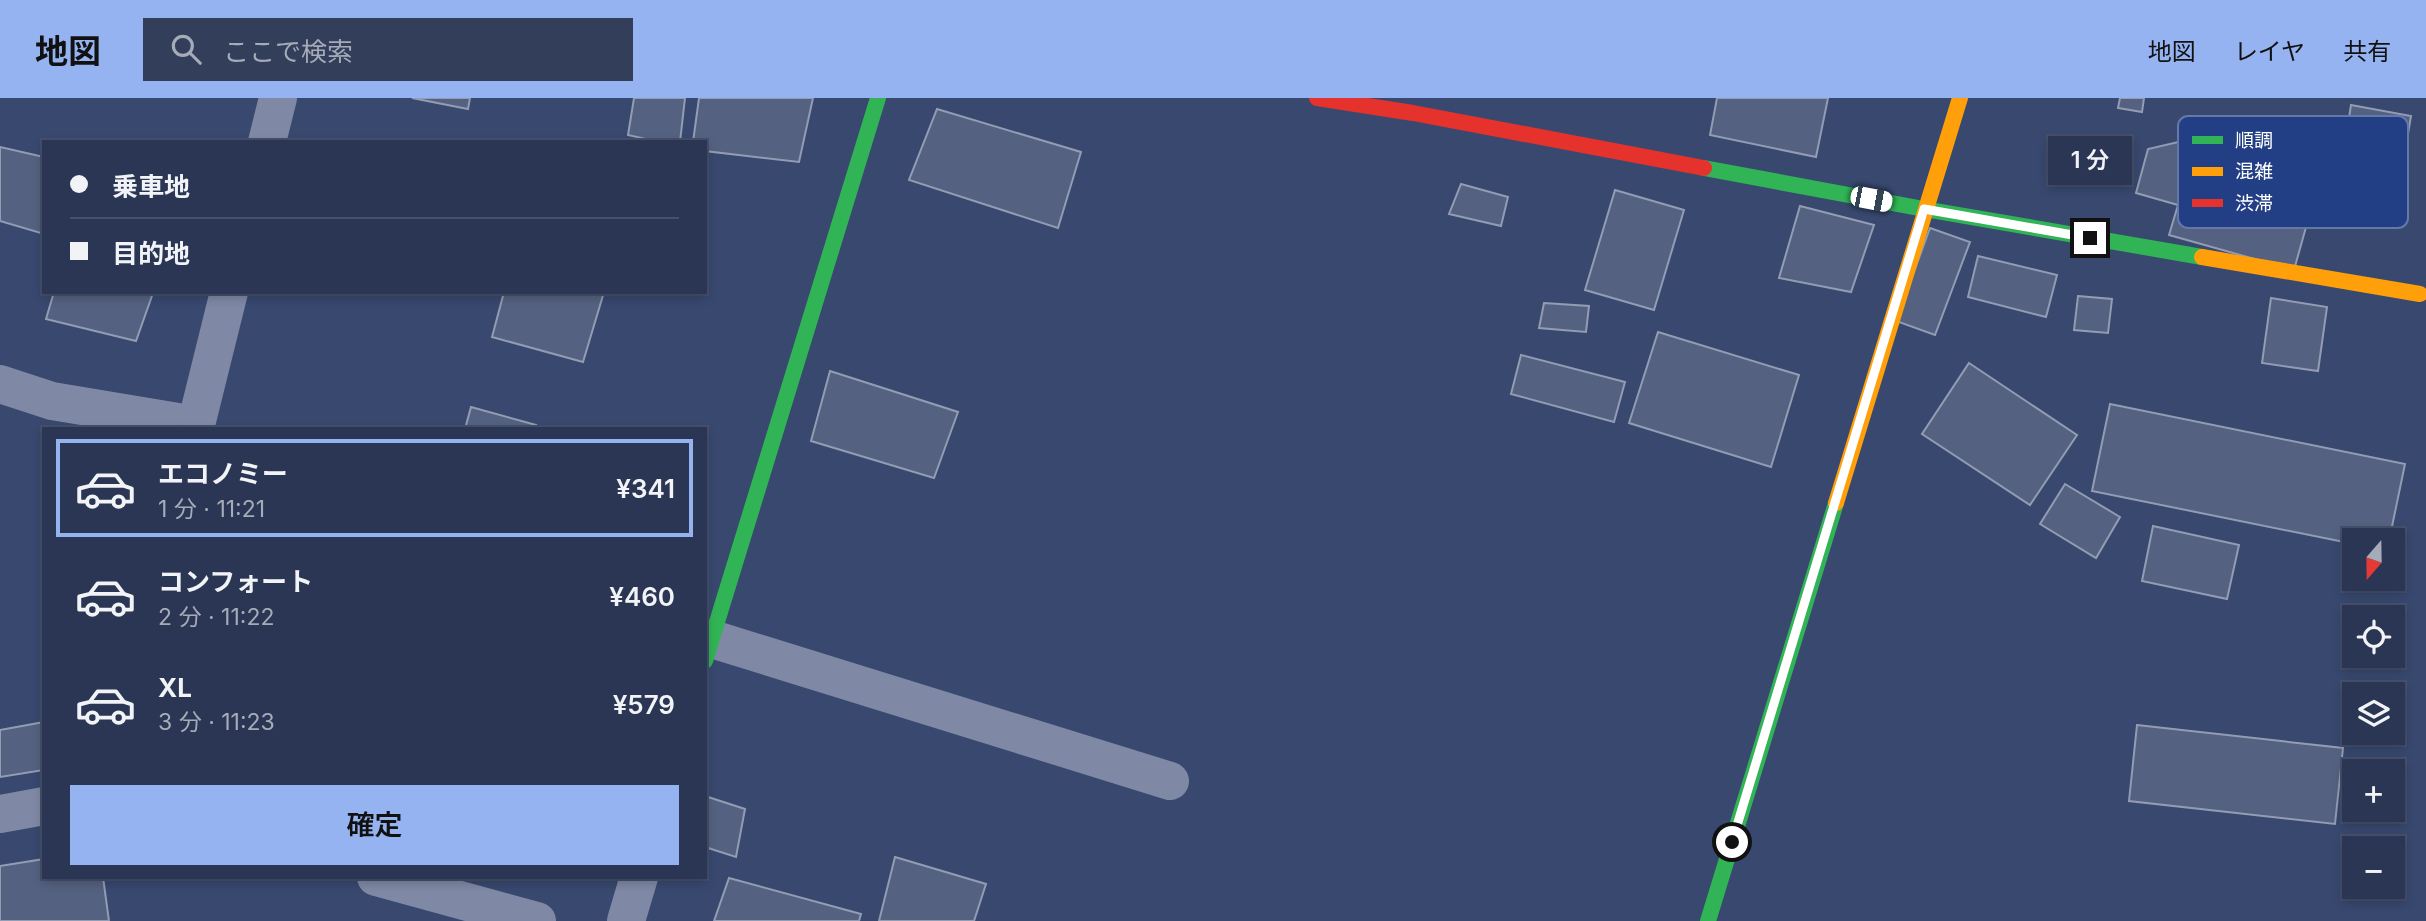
<!DOCTYPE html>
<html lang="ja">
<head>
<meta charset="utf-8">
<style>
  body { margin:0; font-family:Inter,"Noto Sans JP",sans-serif; background:#323e5a; color:#f1f3f6; height:100vh; display:flex; flex-direction:column; font-size:26px; white-space:nowrap }
  * { box-sizing:border-box; margin:0 }
  p { font-size:23px; color:#a5abb8 }
  .icon { flex:none; width:38px; height:38px; fill:none; stroke:currentColor; stroke-width:2; stroke-linecap:round; stroke-linejoin:round }
  .map { position:relative; flex:1; overflow:hidden }
  .side { position:absolute; left:42px; top:329px; width:665px; height:452px; display:flex; flex-direction:column; background:#2a3653; border-radius:0px; box-shadow:0 4px 10px #0003,0 0 0 2px #46506a }
  .side>* { flex:none }
  .hud { position:absolute; left:42px; top:42px; width:665px; height:154px; border-radius:0px; box-shadow:0 4px 10px #0003,0 0 0 2px #46506a; display:grid; align-content:center; height:154px; padding:0 28px; background:#2a3653 }
  .needle { width:46px; rotate:200deg }
  .tools { position:absolute; left:2342px; top:430px; display:grid; gap:14px }
  .tools a { display:grid; place-items:center; width:63px; height:63px; border-radius:0px; background:#2a3653; box-shadow:0 4px 10px #0003,0 0 0 2px #46506a; font-size:35px }
  .end { position:absolute; width:32px; height:32px; margin:-16px; border:9px solid #fff; background:#111; box-shadow:0 0 0 4px #111 }
  .from { border-radius:50% }
  .bubble { position:absolute; height:49px; border-radius:0px; background:#2a3653; box-shadow:0 4px 10px #0003,0 0 0 2px #46506a; font-size:23px; font-weight:600; line-height:49px; text-align:center }
  .car { position:absolute; width:21px; height:42px; margin:-21px -10px; border-radius:9px; box-shadow:0 0 5px 2px #0007; background:linear-gradient(#fff 24%,#345 0 40%,#fff 0 76%,#345 0 86%,#fff 0) }
  .hud b { display:flex; align-items:center; gap:24px; height:66px; font-size:26px }
  .hud b+b { border-top:2px solid #46506a }
  .hud i { width:18px; height:18px; background:#f1f3f6 }
  ul { padding:12px 0 0; list-style:none }
  li { display:flex; align-items:center; gap:21px; height:98px; margin:0 14px 10px; padding:0 14px; border:4px solid transparent; border-radius:0px }
  li div { flex:1 }
  li b { display:block; font-size:26px }
  li em { font-style:normal; font-weight:600 }
  li.current { border-color:#95b2f1 }
  li>.icon { width:63px; height:63px; stroke-width:1.5 }
  .action { display:flex; gap:14px; margin-top:auto; padding:14px 28px }
  .action a { flex:1; height:80px; border-radius:0px; background:#95b2f1; color:#111; font-size:28px; font-weight:600; line-height:80px; text-align:center }
  header { display:flex; align-items:center; gap:42px; box-sizing:border-box; height:98px; padding:0 35px; background:#95b2f1; color:#111 }
  header strong { font-size:33px }
  nav { display:flex; gap:38px; margin-inline-start:auto; font-size:24px }
  .search { width:490px; height:63px; background:#323e5a; display:flex; align-items:center; gap:18px; box-sizing:border-box; padding:0 24px; border-radius:0px; color:#a5abb8; font-size:26px }
  .map>svg:first-child { display:block }
  .building { fill:#546180; stroke:#929cb3; stroke-width:2 }
  .lines { fill:none; stroke-linecap:round; stroke-linejoin:round }
  .street { stroke:#7f89a5; stroke-width:38 }
  .fast { stroke:#30b455; stroke-width:16 }
  .slow { stroke:#ff9f0a; stroke-width:16 }
  .jam { stroke:#e5322d; stroke-width:16 }
  .route { stroke:#fff; stroke-width:9 }
  .key { fill:#223f85; stroke:#6479aa; stroke-width:2 }
  .key-label { font-size:19px; fill:#fff }
</style>
</head>
<body>
<header>
<strong>地図</strong>
<div class="search"><svg class="icon" aria-label="search" viewBox="0 0 24 24"><circle cx="10" cy="10" r="6"/><path d="M15 15l6 6"/></svg>ここで検索</div>
<nav><a>地図</a><a>レイヤ</a><a>共有</a></nav>
</header>
<div class="map">
<svg width="2426" height="823" viewBox="0 0 2426 823">
  <rect width="100%" height="100%" fill="#38486f"/>
  <g class="building">
    <polygon points="412,0 470,0 468,11"/>
    <polygon points="634,0 685,0 680,44 659,44 628,37"/>
    <polygon points="699,0 813,0 799,64 705,53 705,44 693,44"/>
    <polygon points="1717,0 1828,0 1816,59 1710,37"/>
    <polygon points="2120,0 2144,0 2142,14 2118,10"/>
    <polygon points="2351,7 2411,18 2399,89 2340,78"/>
    <polygon points="937,11 1081,54 1058,130 909,82"/>
    <polygon points="2217,35 2324,65 2294,172 2169,137 2178,107 2136,95 2148,51"/>
    <polygon points="0,49 44,59 44,136 0,123"/>
    <polygon points="1461,86 1508,99 1501,128 1449,116"/>
    <polygon points="1615,92 1684,112 1654,212 1585,192"/>
    <polygon points="1800,108 1874,127 1851,194 1779,180"/>
    <polygon points="1930,130 1970,144 1935,237 1896,223"/>
    <polygon points="1978,158 2057,177 2046,219 1968,199"/>
    <polygon points="54,194 149,194 153,195 136,243 46,221"/>
    <polygon points="504,194 604,194 583,264 492,239"/>
    <polygon points="2078,198 2112,201 2108,235 2074,232"/>
    <polygon points="2271,200 2327,209 2318,273 2262,265"/>
    <polygon points="1544,205 1589,208 1586,234 1539,230"/>
    <polygon points="1658,234 1799,277 1771,369 1629,325"/>
    <polygon points="1521,257 1625,284 1614,324 1511,296"/>
    <polygon points="1969,265 2077,337 2030,407 1922,336"/>
    <polygon points="830,273 958,314 934,380 811,343"/>
    <polygon points="2110,306 2405,366 2389,443 2354,443 2354,446 2092,393"/>
    <polygon points="471,309 536,327 535,331 465,331"/>
    <polygon points="2065,386 2120,419 2096,460 2040,426"/>
    <polygon points="2153,428 2239,447 2227,501 2142,483"/>
    <polygon points="44,624 44,672 0,679 0,632"/>
    <polygon points="2137,627 2343,650 2335,726 2129,703"/>
    <polygon points="705,698 745,711 736,759 705,749"/>
    <polygon points="895,759 986,786 974,823 879,823"/>
    <polygon points="44,761 44,779 103,779 109,823 0,823 0,768"/>
    <polygon points="729,780 861,816 859,823 714,823"/>
  </g>
  <g class="lines">
    <g class="street">
      <polyline points="267,44 278,0"/>
      <polyline points="0,286 52,303 196,327"/>
      <polyline points="195,331 229,194"/>
      <polyline points="712,541 1170,683"/>
      <polyline points="0,716 44,708"/>
      <polyline points="376,779 537,823"/>
      <polyline points="626,823 639,779"/>
    </g>
    <g class="fast">
      <polyline points="1704,70 1924,111 2202,159"/>
      <polyline points="705,563 878,0"/>
      <polyline points="1708,823 1836,405"/>
    </g>
    <g class="slow">
      <polyline points="2202,159 2420,196"/>
      <polyline points="1836,405 1960,0"/>
    </g>
    <polyline class="jam" points="1317,0 1413,15 1704,70"/>
  </g>
  <g class="lines">
    <polyline class="route" points="1732,744 1924,111 2090,140"/>
  </g>
  <rect x="2178" y="18" width="230" height="112" rx="10" class="key"/>
  <rect x="2192" y="38" width="31" height="8" fill="#30b455"/>
  <rect x="2192" y="69" width="31" height="9" fill="#ff9f0a"/>
  <rect x="2192" y="101" width="31" height="8" fill="#e5322d"/>
  <g class="key-label">
    <text x="2235" y="49">順調</text>
    <text x="2235" y="80">混雑</text>
    <text x="2235" y="112">渋滞</text>
  </g>
</svg>
<div class="tools">
<a><svg class="needle" viewBox="-14 -14 28 28"><path d="M0-13l5 13h-10z" fill="#e53935"/><path d="M0 13l5-13h-10z" fill="#a5abb8"/></svg></a>
<a><svg class="icon" aria-label="locate" viewBox="0 0 24 24"><circle cx="12" cy="12" r="6"/><path d="M12 2v4M12 18v4M2 12h4M18 12h4"/></svg></a>
<a><svg class="icon" aria-label="layers" viewBox="0 0 24 24"><path d="M12 4l9 5-9 5-9-5zM3 14l9 5 9-5"/></svg></a>
<a>+</a>
<a>−</a>
</div>
<i class="end from" style="left:1732px;top:744px"></i>
<i class="end" style="left:2090px;top:140px"></i>
<div class="bubble" style="left:2048px;top:38px;width:84px">1 分</div>
<i class="car" style="left:1871px;top:101px;rotate:101deg"></i>
<div class="hud">
<b><i class="from"></i>乗車地</b>
<b><i></i>目的地</b>
</div>
<section class="side">
<ul>
<li class="current"><svg class="icon" aria-label="car" viewBox="0 0 24 24"><path d="M5 17H2v-5l4-1 3-4h7l3 4 3 1v5h-3M9 17h6M6 11h13"/><circle cx="7" cy="17" r="2"/><circle cx="17" cy="17" r="2"/></svg><div><b>エコノミー</b><p>1 分 · 11:21</p></div><em>¥341</em></li>
<li><svg class="icon" aria-label="car" viewBox="0 0 24 24"><path d="M5 17H2v-5l4-1 3-4h7l3 4 3 1v5h-3M9 17h6M6 11h13"/><circle cx="7" cy="17" r="2"/><circle cx="17" cy="17" r="2"/></svg><div><b>コンフォート</b><p>2 分 · 11:22</p></div><em>¥460</em></li>
<li><svg class="icon" aria-label="car" viewBox="0 0 24 24"><path d="M5 17H2v-5l4-1 3-4h7l3 4 3 1v5h-3M9 17h6M6 11h13"/><circle cx="7" cy="17" r="2"/><circle cx="17" cy="17" r="2"/></svg><div><b>XL</b><p>3 分 · 11:23</p></div><em>¥579</em></li>
</ul>
<div class="action"><a>確定</a></div>
</section>
</div>
</body>
</html>
